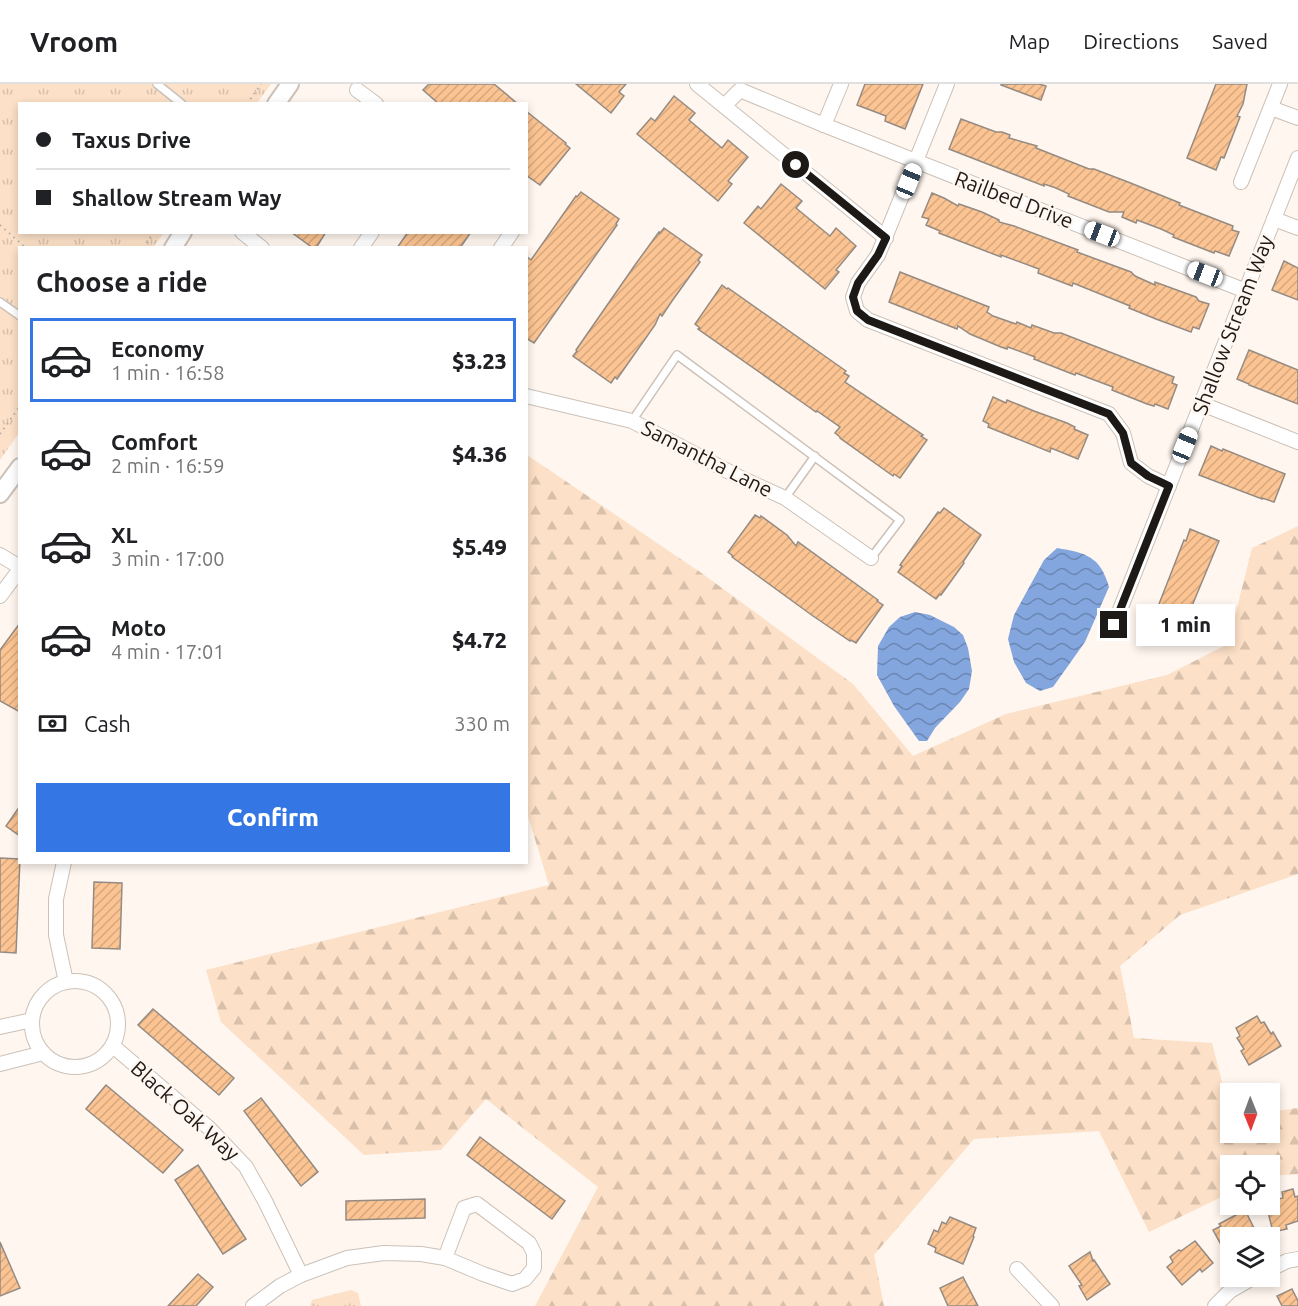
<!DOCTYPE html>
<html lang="en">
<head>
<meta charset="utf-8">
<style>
  body { margin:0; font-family:Ubuntu,sans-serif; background:#f2f2f2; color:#202124; height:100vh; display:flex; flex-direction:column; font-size:22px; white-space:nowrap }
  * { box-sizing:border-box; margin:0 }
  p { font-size:20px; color:#757577 }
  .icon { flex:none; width:33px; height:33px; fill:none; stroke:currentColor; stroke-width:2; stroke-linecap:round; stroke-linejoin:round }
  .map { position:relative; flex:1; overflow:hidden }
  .side { position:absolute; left:18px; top:162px; width:510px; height:618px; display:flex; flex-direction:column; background:#fff; border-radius:0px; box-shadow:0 3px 9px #0003 }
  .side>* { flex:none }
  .banner { position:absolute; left:18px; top:18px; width:510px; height:132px; border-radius:0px; box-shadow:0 3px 9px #0003; display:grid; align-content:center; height:132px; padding:0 18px; background:#fff }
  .needle { width:39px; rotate:179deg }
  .fabs { position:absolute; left:1220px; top:999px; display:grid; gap:12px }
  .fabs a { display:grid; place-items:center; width:60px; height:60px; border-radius:0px; background:#fff; box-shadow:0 3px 9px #0003; font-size:30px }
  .end { position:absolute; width:27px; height:27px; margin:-14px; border:8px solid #1d1916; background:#fff; box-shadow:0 0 0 3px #fff }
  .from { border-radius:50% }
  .bubble { position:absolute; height:42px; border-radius:0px; background:#fff; box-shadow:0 3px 9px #0003; font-size:20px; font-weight:800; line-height:42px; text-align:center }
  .car { position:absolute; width:18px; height:36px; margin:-18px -9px; border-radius:8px; box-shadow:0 0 4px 2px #0007; background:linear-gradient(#fff 24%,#345 0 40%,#fff 0 76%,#345 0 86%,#fff 0) }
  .banner b { display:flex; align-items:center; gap:21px; height:57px; font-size:22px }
  .banner b+b { border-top:2px solid #e0e0e0 }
  .banner i { width:15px; height:15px; background:#202124 }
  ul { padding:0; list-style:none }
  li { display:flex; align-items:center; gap:18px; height:84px; margin:0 12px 9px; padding:0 6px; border:3px solid transparent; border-radius:0px }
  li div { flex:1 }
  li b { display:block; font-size:22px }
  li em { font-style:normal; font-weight:800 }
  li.on { border-color:#3477e4 }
  li>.icon { width:54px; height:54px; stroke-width:1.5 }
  h2 { padding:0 18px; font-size:27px; line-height:72px }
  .pay { display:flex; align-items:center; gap:15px; height:66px; padding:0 18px; font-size:22px }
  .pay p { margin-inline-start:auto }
  .button { display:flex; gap:12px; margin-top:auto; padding:12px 18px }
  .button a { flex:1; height:69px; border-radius:0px; background:#3477e4; color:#fff; font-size:24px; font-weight:800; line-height:69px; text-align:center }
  header { display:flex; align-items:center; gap:36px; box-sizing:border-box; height:84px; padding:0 30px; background:#fff; border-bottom:2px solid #e0e0e0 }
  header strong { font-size:28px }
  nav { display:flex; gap:33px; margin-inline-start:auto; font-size:21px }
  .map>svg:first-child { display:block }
  .forest { fill:url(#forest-firs) }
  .park { fill:url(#park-tufts) }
  .water { fill:url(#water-waves) }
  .building { fill:url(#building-hatch); stroke:#958b82; stroke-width:1.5 }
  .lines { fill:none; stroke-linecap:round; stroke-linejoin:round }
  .service-casing { stroke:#cbc1b8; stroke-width:10 }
  .minor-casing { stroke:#cbc1b8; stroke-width:16 }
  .tertiary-casing { stroke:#cbc1b8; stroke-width:20 }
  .path { stroke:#b6afa9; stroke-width:2; stroke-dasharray:1.5 4.5; stroke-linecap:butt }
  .service { stroke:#fff; stroke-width:7 }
  .minor { stroke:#fff; stroke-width:14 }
  .tertiary { stroke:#fff; stroke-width:16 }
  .route { stroke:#1d1916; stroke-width:8 }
  .labels { text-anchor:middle; stroke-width:5; stroke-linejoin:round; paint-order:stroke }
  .street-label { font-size:21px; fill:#1d1916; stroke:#fff6ef }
</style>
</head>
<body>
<header>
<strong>Vroom</strong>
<nav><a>Map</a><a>Directions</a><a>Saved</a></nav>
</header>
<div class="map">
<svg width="1298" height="1222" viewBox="0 0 1298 1222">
  <defs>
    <pattern id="forest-firs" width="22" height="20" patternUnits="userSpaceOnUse" patternTransform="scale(1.5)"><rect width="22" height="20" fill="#fce0c7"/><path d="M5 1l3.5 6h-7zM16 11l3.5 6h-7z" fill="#d8c0aa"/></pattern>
    <pattern id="park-tufts" width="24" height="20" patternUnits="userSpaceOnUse" patternTransform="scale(1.5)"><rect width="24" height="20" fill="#fce0c7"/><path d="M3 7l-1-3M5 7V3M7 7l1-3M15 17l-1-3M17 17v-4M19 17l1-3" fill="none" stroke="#d8c0aa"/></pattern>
    <pattern id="water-waves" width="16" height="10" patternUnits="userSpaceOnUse" patternTransform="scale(1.5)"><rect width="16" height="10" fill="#84a6de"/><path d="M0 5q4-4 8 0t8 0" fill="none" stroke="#6b86b3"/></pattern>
    <pattern id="building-hatch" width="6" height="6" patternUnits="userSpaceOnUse" patternTransform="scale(1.5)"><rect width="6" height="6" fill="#fbc492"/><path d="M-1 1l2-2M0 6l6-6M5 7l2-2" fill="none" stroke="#d7a87d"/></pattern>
  </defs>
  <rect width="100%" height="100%" fill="#fff6ef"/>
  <polygon class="forest" points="527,371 700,488 853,600 913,672 1006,630 1167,591 1228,560 1252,464 1298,442 1298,790 1180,831 1120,882 1134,954 1212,959 1230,1028 1230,1048 1269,1048 1269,1028 1298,1024 1298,1090 1269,1092 1269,1082 1230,1082 1230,1109 1149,1148 1099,1047 974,1055 874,1171 884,1222 535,1222 598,1103 486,1015 441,1066 364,1071 221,938 206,886 549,801 527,729"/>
  <g class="park">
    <polygon points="0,0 271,0 257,19 20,20 20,148 164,149 153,163 20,164 19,349 0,376"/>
    <polygon points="351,1206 358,1209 361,1222 310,1222 312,1216"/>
  </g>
  <g class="water">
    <path d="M 1057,464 C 1086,469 1100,472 1109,503 L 1085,558 L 1053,603 L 1040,607 L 1026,599 L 1014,578 L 1008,555 L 1014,531 L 1044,476 Z"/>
    <polygon points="915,528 930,531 954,543 963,551 968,564 972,587 969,605 960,618 935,644 927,657 919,657 894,622 877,591 878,562 889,543 900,533"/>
  </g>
  <g class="building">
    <polygon points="429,0 494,0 518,20 439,20 423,6"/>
    <polygon points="576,0 626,0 619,8 624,12 611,29"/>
    <polygon points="865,0 923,0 905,45 885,37 886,32 857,21"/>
    <polygon points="1001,0 1039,0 1046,2 1041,16 1001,1"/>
    <polygon points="1216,0 1247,0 1243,20 1237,32 1240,33 1224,74 1221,73 1216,86 1187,74"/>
    <polygon points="674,12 695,29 689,36 722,64 728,56 748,73 728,97 732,100 718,117 637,50 651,34 655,37"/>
    <polygon points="526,27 566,59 565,60 570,64 540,101 526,91"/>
    <polygon points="961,35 996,48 1002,48 1010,51 1009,54 1037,62 1036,64 1089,85 1094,85 1128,98 1180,119 1179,121 1233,142 1232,146 1239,148 1229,172 1215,167 1214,169 1173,153 1174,151 1161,145 1137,136 1136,139 1122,133 1124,128 1109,128 1068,112 1069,110 1056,104 1044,100 1044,102 949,65"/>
    <polygon points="781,100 802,117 796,124 830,152 836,144 856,162 836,186 839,188 825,205 744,139 758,122 761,125"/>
    <polygon points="581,108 619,135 616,140 617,141 534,259 526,254 526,172 531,176 576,112 577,113"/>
    <polygon points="932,109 944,114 958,122 959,120 982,128 999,136 999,138 1014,142 1078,166 1077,168 1131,188 1135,192 1155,201 1155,198 1196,213 1199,217 1209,220 1199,245 1193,243 1191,248 1156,235 1129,224 1130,222 1073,199 1072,202 1038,189 1039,185 1001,171 1001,173 939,149 940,147 926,141 929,135 922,133"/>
    <polygon points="664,144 702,171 698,176 700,178 672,217 662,232 660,230 655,241 617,295 615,293 611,299 573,272 577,267 576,266 635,181 659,148 660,149"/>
    <polygon points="291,148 326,148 316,164 313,164"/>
    <polygon points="408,148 471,148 460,164 397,164"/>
    <polygon points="1284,177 1298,184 1298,216 1272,206"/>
    <polygon points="900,188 989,223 987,228 993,232 1016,240 1017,238 1031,244 1032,241 1054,249 1061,249 1174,293 1172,299 1177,301 1168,325 1155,320 1154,322 1147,320 1112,306 1113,303 1089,294 1076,289 1075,291 1034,275 1035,273 1008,263 1007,265 1001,263 970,250 958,242 957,245 889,218"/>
    <polygon points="722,201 727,205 728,204 846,287 844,289 849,292 845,298 923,351 921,352 927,356 900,394 894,390 893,392 840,354 840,353 835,349 840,343 817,327 816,328 806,321 698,245 700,244 695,240"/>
    <polygon points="1249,266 1298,286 1298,320 1249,301 1249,300 1237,295"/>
    <polygon points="993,313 1006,319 1007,316 1034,327 1067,339 1075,343 1074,345 1088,351 1078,375 1051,364 1050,368 988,343 989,340 983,337"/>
    <polygon points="1211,362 1222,367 1223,365 1285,390 1274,418 1262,414 1262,415 1199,391"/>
    <polygon points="944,424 981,451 963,478 964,479 941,511 940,510 936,515 898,488 902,482 900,481 938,428 940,429"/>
    <polygon points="755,431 760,434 761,432 787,451 796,462 798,458 878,516 877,517 883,521 856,559 851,556 850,557 813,532 732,473 733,472 728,468"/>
    <polygon points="1190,445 1219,457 1189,529 1190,530 1185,542 1178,554 1150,543 1184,456 1186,457"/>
    <polygon points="20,539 20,628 0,617 0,566"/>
    <polygon points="20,722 20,752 6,742"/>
    <polygon points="0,774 20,775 16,869 0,868"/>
    <polygon points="94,798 122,799 120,865 92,864"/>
    <polygon points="153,925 234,994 219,1011 138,941"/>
    <polygon points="1257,932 1261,939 1264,938 1271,950 1273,948 1281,962 1249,981 1241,967 1244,965 1237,954 1240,952 1236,944"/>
    <polygon points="106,1001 183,1066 163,1089 86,1025"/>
    <polygon points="261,1014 318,1088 301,1102 244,1027"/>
    <polygon points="480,1053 565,1117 552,1135 467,1071"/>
    <polygon points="198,1081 246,1155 223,1170 175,1096"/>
    <polygon points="1293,1105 1295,1113 1298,1112 1298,1137 1286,1141 1287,1145 1273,1148 1266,1120 1269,1120 1269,1117 1283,1114 1282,1108"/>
    <polygon points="425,1115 425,1134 346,1136 346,1117"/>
    <polygon points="1245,1126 1259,1154 1230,1154 1230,1177 1213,1146 1221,1142 1219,1140"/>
    <polygon points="950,1133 976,1144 973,1152 974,1153 963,1180 935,1168 936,1164 928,1160 934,1146 938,1148 942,1138 946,1140"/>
    <polygon points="1195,1157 1213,1179 1202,1188 1200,1185 1182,1201 1167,1183 1173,1178 1170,1173 1179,1166 1181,1167"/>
    <polygon points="0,1158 20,1204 0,1212"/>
    <polygon points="1090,1168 1093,1177 1094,1176 1110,1200 1087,1216 1079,1202 1082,1201 1069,1182"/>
    <polygon points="198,1190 213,1203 196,1222 168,1222"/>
    <polygon points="963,1193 978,1222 948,1222 940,1204"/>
    <polygon points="1292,1205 1298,1217 1298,1222 1282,1222 1277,1212"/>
  </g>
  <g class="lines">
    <defs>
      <g id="service">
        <polyline points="157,0 182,20"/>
        <polyline points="0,218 20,232"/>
        <polyline points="632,337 677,271 900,436 871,474"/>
        <polyline points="785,414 815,372"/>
      </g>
      <g id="minor">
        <polyline points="697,0 886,154"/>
        <polyline points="841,0 824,41 1246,207"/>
        <polyline points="947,0 878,171 858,199 853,213 857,227 868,236 1109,330 1123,349 1131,379 1148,392 1169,402"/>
        <polyline points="357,6 376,20"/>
        <polyline points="724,22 740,6 824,41"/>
        <polyline points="1271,24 1298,34"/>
        <polyline points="1241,98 1280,0"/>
        <polyline points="1274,135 1298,144"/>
        <polyline points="242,148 262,164"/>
        <polyline points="361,164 372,148"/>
        <polyline points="501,164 512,148"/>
        <polyline points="526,312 632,337 741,394 785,414 871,474"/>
        <polyline points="1202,320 1298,358"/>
        <polyline points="0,471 20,483"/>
        <polyline points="0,512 20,485"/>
        <polyline points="1114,541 1298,74"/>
        <polyline points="64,778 56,815 56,851 66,898"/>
        <circle cx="75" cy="940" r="43"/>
        <polyline points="0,943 32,936"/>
        <polyline points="113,962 209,1044 246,1083 265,1117 301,1191"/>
        <polyline points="0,980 43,969"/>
        <polyline points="1017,1185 1052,1222"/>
        <polyline points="1269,1186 1287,1177 1298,1175"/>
        <polyline points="253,1222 280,1202 301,1191 347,1174 384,1169 421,1170 445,1174 483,1190 512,1200 525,1195 534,1184 534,1169 529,1159 477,1120 464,1124 445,1174"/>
        <polyline points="1215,1222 1230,1207 1256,1192"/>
      </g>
      <g id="tertiary">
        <polyline points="276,20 290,0"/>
        <polyline points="173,164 183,148"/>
        <polyline points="0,410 20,383"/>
      </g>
    </defs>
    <use href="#service" class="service-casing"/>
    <use href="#minor" class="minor-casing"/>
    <use href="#tertiary" class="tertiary-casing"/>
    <g class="path">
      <polyline points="247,20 261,0"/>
      <polyline points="0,141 26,164"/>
      <polyline points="143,164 154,148"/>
      <polyline points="0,350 20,322"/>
    </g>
    <use href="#service" class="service"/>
    <use href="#minor" class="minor"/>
    <use href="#tertiary" class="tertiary"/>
  </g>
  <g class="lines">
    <polyline class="route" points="796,81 886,154 878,171 858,199 853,213 857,227 868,236 1109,330 1123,349 1131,379 1148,392 1169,402 1114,541"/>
  </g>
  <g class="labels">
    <g class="street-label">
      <text transform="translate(1014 116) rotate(21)" y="7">Railbed Drive</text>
      <text transform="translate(1233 241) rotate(-69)" y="7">Shallow Stream Way</text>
      <text transform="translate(707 375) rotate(27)" y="7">Samantha Lane</text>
      <text transform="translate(185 1027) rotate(42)" y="7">Black Oak Way</text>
    </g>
  </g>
</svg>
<div class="fabs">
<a><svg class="needle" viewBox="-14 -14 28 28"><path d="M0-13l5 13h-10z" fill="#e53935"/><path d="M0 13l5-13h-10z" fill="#757577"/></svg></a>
<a><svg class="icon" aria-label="locate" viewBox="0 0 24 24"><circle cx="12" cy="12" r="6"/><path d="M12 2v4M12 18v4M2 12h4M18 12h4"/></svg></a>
<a><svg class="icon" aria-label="layers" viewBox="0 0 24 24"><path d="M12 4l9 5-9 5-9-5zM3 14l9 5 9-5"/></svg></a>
</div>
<i class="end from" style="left:796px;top:81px"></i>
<i class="end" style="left:1114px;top:541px"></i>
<div class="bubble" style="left:1136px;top:520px;width:99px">1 min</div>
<i class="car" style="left:909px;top:97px;rotate:22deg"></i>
<i class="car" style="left:1102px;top:150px;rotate:291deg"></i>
<i class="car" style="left:1205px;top:190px;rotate:291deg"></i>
<i class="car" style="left:1185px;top:361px;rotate:22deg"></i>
<div class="banner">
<b><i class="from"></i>Taxus Drive</b>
<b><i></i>Shallow Stream Way</b>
</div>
<section class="side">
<h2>Choose a ride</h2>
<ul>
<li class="on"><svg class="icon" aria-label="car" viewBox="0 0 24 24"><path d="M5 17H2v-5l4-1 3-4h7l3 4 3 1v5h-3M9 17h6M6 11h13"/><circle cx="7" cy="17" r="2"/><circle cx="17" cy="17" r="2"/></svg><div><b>Economy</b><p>1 min · 16:58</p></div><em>$3.23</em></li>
<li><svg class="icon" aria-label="car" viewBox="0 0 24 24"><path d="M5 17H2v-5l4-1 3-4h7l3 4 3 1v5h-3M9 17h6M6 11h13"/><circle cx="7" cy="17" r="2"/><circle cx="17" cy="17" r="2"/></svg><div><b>Comfort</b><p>2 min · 16:59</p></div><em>$4.36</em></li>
<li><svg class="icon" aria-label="car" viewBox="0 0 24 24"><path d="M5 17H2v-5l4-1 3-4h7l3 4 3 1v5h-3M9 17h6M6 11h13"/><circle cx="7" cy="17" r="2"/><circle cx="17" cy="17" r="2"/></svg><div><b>XL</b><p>3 min · 17:00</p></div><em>$5.49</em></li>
<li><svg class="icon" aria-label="car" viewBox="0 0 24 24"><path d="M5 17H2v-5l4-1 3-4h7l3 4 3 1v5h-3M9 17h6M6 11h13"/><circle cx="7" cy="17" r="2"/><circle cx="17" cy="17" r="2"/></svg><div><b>Moto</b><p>4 min · 17:01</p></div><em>$4.72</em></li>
</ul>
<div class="pay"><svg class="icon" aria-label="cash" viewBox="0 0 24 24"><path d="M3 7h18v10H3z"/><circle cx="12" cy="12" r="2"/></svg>Cash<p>330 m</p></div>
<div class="button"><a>Confirm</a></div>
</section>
</div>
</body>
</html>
